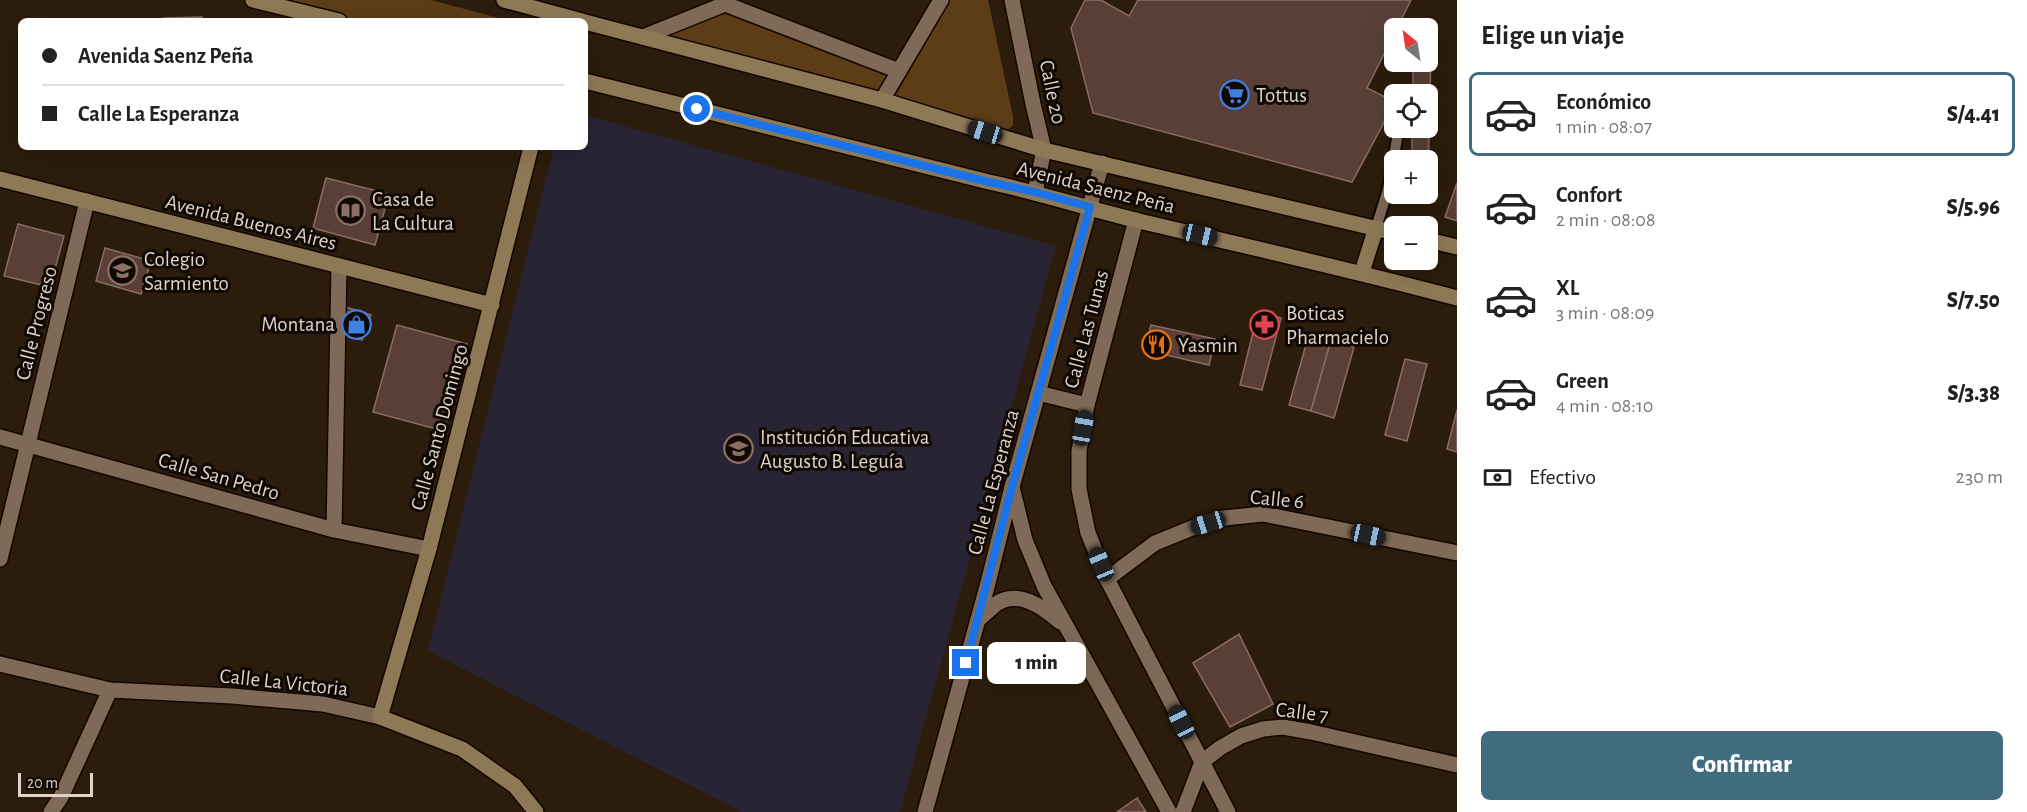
<!DOCTYPE html>
<html lang="es">
<head>
<meta charset="utf-8">
<style>
  body { margin:0; font-family:"Alegreya Sans",sans-serif; background:#f2f2f2; color:#222; height:100vh; display:flex; flex-direction:column; font-size:22px; white-space:nowrap }
  * { box-sizing:border-box; margin:0 }
  p { font-size:20px; color:#767676 }
  .icon { flex:none; width:33px; height:33px; fill:none; stroke:currentColor; stroke-width:2; stroke-linecap:round; stroke-linejoin:round }
  .map { position:relative; flex:1; overflow:hidden }
  .side { display:flex; flex-direction:column; background:#fff; width:570px }
  .side>* { flex:none }
  .banner { position:absolute; left:18px; top:18px; width:570px; height:132px; border-radius:9px; box-shadow:0 6px 24px #0002; display:grid; align-content:center; height:132px; padding:0 24px; background:#fff }
  .needle { width:39px; rotate:330deg }
  .controls { position:absolute; left:1384px; top:18px; display:grid; gap:12px }
  .controls a { display:grid; place-items:center; width:54px; height:54px; border-radius:9px; background:#fff; box-shadow:0 6px 24px #0002; font-size:30px }
  .scale { position:absolute; left:18px; bottom:15px; width:75px; box-sizing:border-box; padding-left:6px; border:3px solid #dfd3c9; border-top:0; font-size:16px; line-height:21px; white-space:nowrap; color:#dfd3c9; -webkit-text-stroke:4px #0f0803; paint-order:stroke }
  .end { position:absolute; width:27px; height:27px; margin:-14px; border:8px solid #1a73e8; background:#fff; box-shadow:0 0 0 3px #fff }
  .from { border-radius:50% }
  .bubble { position:absolute; height:42px; border-radius:9px; background:#fff; box-shadow:0 6px 24px #0002; font-size:20px; font-weight:800; line-height:42px; text-align:center }
  .car { position:absolute; width:18px; height:36px; margin:-18px -9px; border-radius:8px; box-shadow:0 0 4px 2px #0007; background:linear-gradient(#222 24%,#8ab4d8 0 40%,#222 0 76%,#8ab4d8 0 86%,#222 0) }
  .banner b { display:flex; align-items:center; gap:21px; height:57px; font-size:22px }
  .banner b+b { border-top:2px solid #e0e0e0 }
  .banner i { width:15px; height:15px; background:#222 }
  ul { padding:0; list-style:none }
  li { display:flex; align-items:center; gap:18px; height:84px; margin:0 12px 9px; padding:0 12px; border:3px solid transparent; border-radius:9px }
  li div { flex:1 }
  li b { display:block; font-size:22px }
  li em { font-style:normal; font-weight:800 }
  li.active { border-color:#416b7f }
  li>.icon { width:54px; height:54px; stroke-width:1.5 }
  h2 { padding:0 24px; font-size:27px; line-height:72px }
  .pay { display:flex; align-items:center; gap:15px; height:66px; padding:0 24px; font-size:22px }
  .pay p { margin-inline-start:auto }
  .button { display:flex; gap:12px; margin-top:auto; padding:12px 24px }
  .button a { flex:1; height:69px; border-radius:9px; background:#416b7f; color:#fff; font-size:24px; font-weight:800; line-height:69px; text-align:center }
  main { display:flex; flex:1; min-height:0 }
  .map>svg:first-child { display:block }
  .education { fill:#282434 }
  .green { fill:#5d3c18 }
  .building { fill:#593f37; stroke:#896c64; stroke-width:1.5 }
  .lines { fill:none; stroke-linecap:round; stroke-linejoin:round }
  .service-casing { stroke:#140600; stroke-width:14 }
  .pedestrian-casing { stroke:#140600; stroke-width:18 }
  .minor-casing { stroke:#140600; stroke-width:18 }
  .tertiary-casing { stroke:#140600; stroke-width:18 }
  .secondary-casing { stroke:#140600; stroke-width:18 }
  .service { stroke:#7e6a57; stroke-width:10 }
  .pedestrian { stroke:#7e6a57; stroke-width:15 }
  .minor { stroke:#7e6a57; stroke-width:15 }
  .tertiary { stroke:#7e6a57; stroke-width:15 }
  .secondary { stroke:#8e7956; stroke-width:15 }
  .route { stroke:#1a73e8; stroke-width:8 }
  .labels { text-anchor:middle; stroke-width:6; stroke-linejoin:round; paint-order:stroke }
  .street-label { font-size:21px; fill:#dfd3c9; stroke:#0f0803 }
  .poi-label { font-size:21px; fill:#dfd3c9; stroke:#0f0803; text-anchor:start }
</style>
</head>
<body>
<main>
<div class="map">
<svg width="1457" height="812" viewBox="0 0 1457 812">
  <rect width="100%" height="100%" fill="#2c1c0b"/>
  <polygon class="education" points="585,115 1056,246 900,812 742,812 428,651 554,147 585,147"/>
  <g class="green">
    <polygon points="268,0 431,0 510,21 359,21"/>
    <polygon points="950,0 988,0 1013,116 1013,125 1007,130 998,130 893,100"/>
    <polygon points="726,9 893,72 881,95 665,36"/>
  </g>
  <g class="building">
    <polygon points="1085,0 1101,0 1129,16 1138,0 1411,0 1397,28 1395,28 1395,32 1367,88 1395,102 1352,182 1093,113 1071,28"/>
    <polygon points="202,17 202,21 164,21 164,18"/>
    <polygon points="1428,52 1431,52 1428,182 1428,160 1412,160 1412,128 1428,128 1428,94 1413,94 1413,62 1428,62"/>
    <polygon points="326,178 389,194 375,245 313,228"/>
    <polygon points="1457,183 1457,221 1445,217"/>
    <polygon points="18,224 64,236 50,287 4,276"/>
    <polygon points="105,248 151,261 141,294 96,281"/>
    <polygon points="346,307 371,315 362,340 343,333"/>
    <polygon points="1258,312 1281,318 1262,390 1240,385"/>
    <polygon points="397,325 467,344 444,431 373,412"/>
    <polygon points="1151,325 1215,339 1209,365 1145,350"/>
    <polygon points="1309,334 1331,340 1311,411 1289,405"/>
    <polygon points="1331,340 1354,347 1334,418 1311,411"/>
    <polygon points="1405,359 1427,364 1407,441 1385,435"/>
    <polygon points="1457,410 1457,452 1447,449"/>
    <polygon points="1239,634 1273,704 1230,727 1193,663"/>
    <polygon points="1137,798 1146,812 1117,812"/>
  </g>
  <g class="lines">
    <defs>
      <polyline id="service" points="1376,228 1388,189 1399,128"/>
      <g id="pedestrian">
        <polyline points="725,4 899,71"/>
        <polyline points="643,37 725,4 724,0"/>
        <polyline points="882,100 941,0"/>
      </g>
      <g id="minor">
        <polyline points="0,437 334,530 429,549"/>
        <polyline points="334,530 339,266"/>
        <polyline points="0,559 87,201"/>
        <polyline points="1107,579 1155,543 1192,528 1224,518 1263,514 1457,553"/>
        <polyline points="51,812 61,797 110,690"/>
        <polyline points="925,812 988,583 1012,487"/>
        <polyline points="1183,812 1202,762 1220,748 1241,736 1263,729 1283,727 1311,732 1457,765"/>
      </g>
      <g id="tertiary">
        <polyline points="1012,0 1033,104 1044,150 1035,192"/>
        <polyline points="1102,163 1012,487 1025,540 1044,586 1169,812"/>
        <polyline points="1136,220 1087,405 1079,451 1079,489 1088,533 1107,579 1228,812"/>
        <polyline points="1038,393 1087,405"/>
        <path d="M 978,620 C 984,615 990,609 996,604 C 1018,589 1043,607 1060,622"/>
        <polyline points="0,664 110,690 232,696 323,704 380,717"/>
      </g>
      <g id="secondary">
        <polyline points="253,0 339,21"/>
        <polyline points="504,0 582,21"/>
        <polyline points="585,22 882,100 1044,150 1395,233"/>
        <path d="M 585,81 L 989,182 C 1040,193 1089,209 1139,221 C 1245,246 1352,270 1457,298"/>
        <polyline points="531,147 429,549 380,717 462,749 515,786 536,812"/>
        <polyline points="0,179 492,305"/>
        <polyline points="1428,240 1457,247"/>
        <polyline points="1362,272 1376,228"/>
      </g>
    </defs>
    <use href="#service" class="service-casing"/>
    <use href="#pedestrian" class="pedestrian-casing"/>
    <use href="#minor" class="minor-casing"/>
    <use href="#tertiary" class="tertiary-casing"/>
    <use href="#secondary" class="secondary-casing"/>
    <use href="#service" class="service"/>
    <use href="#pedestrian" class="pedestrian"/>
    <use href="#minor" class="minor"/>
    <use href="#tertiary" class="tertiary"/>
    <use href="#secondary" class="secondary"/>
  </g>
  <g class="lines">
    <polyline class="route" points="697,109 989,182 1035,192 1090,207 1012,487 966,663"/>
  </g>
  <defs>
    <symbol id="supermarket-ring" viewBox="-11 -11 22 22"><circle r="9.5" fill="#0f0803" stroke="#3f7fe0" stroke-width="1.5"/><path d="M-6-5.5h2.5l.6 2H6L4.5 2H-2.5L-4.4-4H-6ZM-1.5 3.2a1.3 1.3 0 1 0 .1 0ZM3 3.2a1.3 1.3 0 1 0 .1 0Z" fill="#3f7fe0"/></symbol>
    <symbol id="library-ring" viewBox="-11 -11 22 22"><circle r="9.5" fill="#0f0803" stroke="#8d6e63" stroke-width="1.5"/><path d="M-6-4Q-3-5.5-.7-3.5V5Q-3 3-6 4ZM6-4Q3-5.5 .7-3.5V5Q3 3 6 4Z" fill="#8d6e63"/></symbol>
    <symbol id="school-ring" viewBox="-11 -11 22 22"><circle r="9.5" fill="#0f0803" stroke="#8d6e63" stroke-width="1.5"/><path d="M0-5L7-2L0 1L-7-2ZM-4 1L0 2.5L4 1V4Q0 6-4 4Z" fill="#8d6e63"/></symbol>
    <symbol id="shop-ring" viewBox="-11 -11 22 22"><circle r="9.5" fill="#0f0803" stroke="#3f7fe0" stroke-width="1.5"/><path d="M-5-2.5h2.3a2.7 3.5 0 0 1 5.4 0H5L5.5 6h-11ZM-1.5-2.5h3a1.5 2.3 0 0 0-3 0Z" fill="#3f7fe0"/></symbol>
    <symbol id="pharmacy-ring" viewBox="-11 -11 22 22"><circle r="9.5" fill="#0f0803" stroke="#e0444e" stroke-width="1.5"/><path d="M-2-6h4v4h4v4h-4v4h-4v-4h-4v-4h4Z" fill="#e0444e"/></symbol>
    <symbol id="restaurant-ring" viewBox="-11 -11 22 22"><circle r="9.5" fill="#0f0803" stroke="#e8710a" stroke-width="1.5"/><path d="M-5-6h1v4h1v-4h1v4h1v-4h1v5L-1.5 .5V6h-2V.5L-5-1ZM5-6V6H3V1.5H1.5Q1.5-4 5-6Z" fill="#e8710a"/></symbol>
  </defs>
  <g fill-rule="evenodd">
    <use href="#supermarket-ring" x="1218" y="78" width="33" height="33"/>
    <use href="#library-ring" x="334" y="194" width="33" height="33"/>
    <use href="#school-ring" x="106" y="254" width="33" height="33"/>
    <use href="#shop-ring" x="340" y="308" width="33" height="33"/>
    <use href="#pharmacy-ring" x="1248" y="308" width="33" height="33"/>
    <use href="#restaurant-ring" x="1140" y="328" width="33" height="33"/>
    <use href="#school-ring" x="722" y="432" width="33" height="33"/>
  </g>
  <g class="labels">
    <g class="street-label">
      <text transform="translate(1053 92) rotate(78)" y="7">Calle 20</text>
      <text transform="translate(1096 187) rotate(14)" y="7">Avenida Saenz Peña</text>
      <text transform="translate(251 222) rotate(14)" y="7">Avenida Buenos Aires</text>
      <text transform="translate(36 323) rotate(-76)" y="7">Calle Progreso</text>
      <text transform="translate(1086 329) rotate(-75)" y="7">Calle Las Tunas</text>
      <text transform="translate(439 427) rotate(-75)" y="7">Calle Santo Domingo</text>
      <text transform="translate(219 476) rotate(16)" y="7">Calle San Pedro</text>
      <text transform="translate(993 482) rotate(-75)" y="7">Calle La Esperanza</text>
      <text transform="translate(1277 499) rotate(5)" y="7">Calle 6</text>
      <text transform="translate(284 682) rotate(6)" y="7">Calle La Victoria</text>
      <text transform="translate(1302 712) rotate(7)" y="7">Calle 7</text>
    </g>
    <g class="poi-label">
      <text x="1256" y="102">Tottus</text>
      <text x="372" y="206">Casa de<tspan x="372" dy="24">La Cultura</tspan></text>
      <text x="144" y="266">Colegio<tspan x="144" dy="24">Sarmiento</tspan></text>
      <text x="1286" y="320">Boticas<tspan x="1286" dy="24">Pharmacielo</tspan></text>
      <text x="335" y="331" text-anchor="end">Montana</text>
      <text x="1178" y="352">Yasmin</text>
      <text x="760" y="444">Institución Educativa<tspan x="760" dy="24">Augusto B. Leguía</tspan></text>
    </g>
  </g>
</svg>
<div class="controls">
<a><svg class="needle" viewBox="-14 -14 28 28"><path d="M0-13l5 13h-10z" fill="#e53935"/><path d="M0 13l5-13h-10z" fill="#767676"/></svg></a>
<a><svg class="icon" aria-label="locate" viewBox="0 0 24 24"><circle cx="12" cy="12" r="6"/><path d="M12 2v4M12 18v4M2 12h4M18 12h4"/></svg></a>
<a>+</a>
<a>−</a>
</div>
<div class="scale">20 m</div>
<i class="end from" style="left:697px;top:109px"></i>
<i class="end" style="left:966px;top:663px"></i>
<div class="bubble" style="left:987px;top:642px;width:99px">1 min</div>
<i class="car" style="left:985px;top:132px;rotate:287deg"></i>
<i class="car" style="left:1200px;top:235px;rotate:103deg"></i>
<i class="car" style="left:1083px;top:428px;rotate:10deg"></i>
<i class="car" style="left:1208px;top:523px;rotate:253deg"></i>
<i class="car" style="left:1368px;top:535px;rotate:102deg"></i>
<i class="car" style="left:1101px;top:564px;rotate:337deg"></i>
<i class="car" style="left:1181px;top:722px;rotate:333deg"></i>
<div class="banner">
<b><i class="from"></i>Avenida Saenz Peña</b>
<b><i></i>Calle La Esperanza</b>
</div>
</div>
<section class="side">
<h2>Elige un viaje</h2>
<ul>
<li class="active"><svg class="icon" aria-label="car" viewBox="0 0 24 24"><path d="M5 17H2v-5l4-1 3-4h7l3 4 3 1v5h-3M9 17h6M6 11h13"/><circle cx="7" cy="17" r="2"/><circle cx="17" cy="17" r="2"/></svg><div><b>Económico</b><p>1 min · 08:07</p></div><em>S/4.41</em></li>
<li><svg class="icon" aria-label="car" viewBox="0 0 24 24"><path d="M5 17H2v-5l4-1 3-4h7l3 4 3 1v5h-3M9 17h6M6 11h13"/><circle cx="7" cy="17" r="2"/><circle cx="17" cy="17" r="2"/></svg><div><b>Confort</b><p>2 min · 08:08</p></div><em>S/5.96</em></li>
<li><svg class="icon" aria-label="car" viewBox="0 0 24 24"><path d="M5 17H2v-5l4-1 3-4h7l3 4 3 1v5h-3M9 17h6M6 11h13"/><circle cx="7" cy="17" r="2"/><circle cx="17" cy="17" r="2"/></svg><div><b>XL</b><p>3 min · 08:09</p></div><em>S/7.50</em></li>
<li><svg class="icon" aria-label="car" viewBox="0 0 24 24"><path d="M5 17H2v-5l4-1 3-4h7l3 4 3 1v5h-3M9 17h6M6 11h13"/><circle cx="7" cy="17" r="2"/><circle cx="17" cy="17" r="2"/></svg><div><b>Green</b><p>4 min · 08:10</p></div><em>S/3.38</em></li>
</ul>
<div class="pay"><svg class="icon" aria-label="cash" viewBox="0 0 24 24"><path d="M3 7h18v10H3z"/><circle cx="12" cy="12" r="2"/></svg>Efectivo<p>230 m</p></div>
<div class="button"><a>Confirmar</a></div>
</section>
</main>
</body>
</html>
